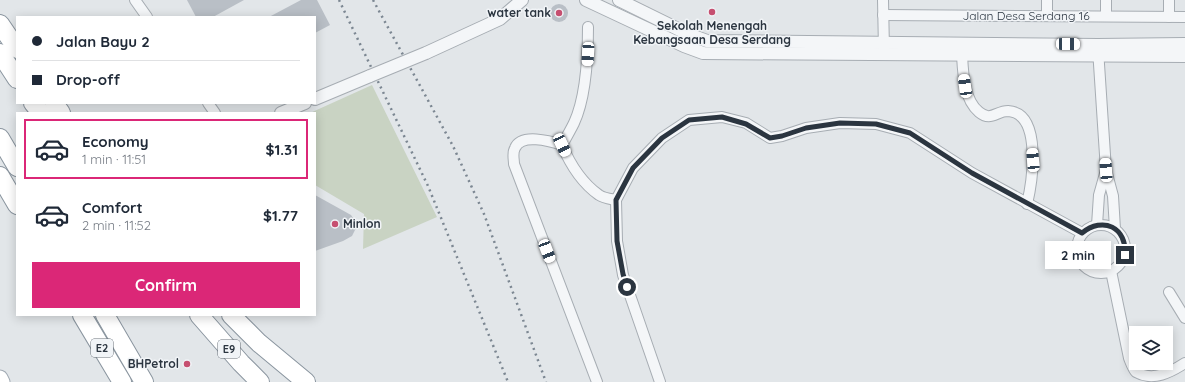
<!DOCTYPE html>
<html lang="en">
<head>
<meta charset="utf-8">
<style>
  body { margin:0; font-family:Quicksand,sans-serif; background:#f6f6f7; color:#1f2937; height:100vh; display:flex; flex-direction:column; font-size:15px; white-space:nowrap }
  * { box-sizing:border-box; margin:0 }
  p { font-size:13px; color:#747a83 }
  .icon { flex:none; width:22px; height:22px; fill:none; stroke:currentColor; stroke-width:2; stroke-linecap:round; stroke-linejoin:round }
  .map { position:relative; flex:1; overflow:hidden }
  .side { position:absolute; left:16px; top:112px; width:300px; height:204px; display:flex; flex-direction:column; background:#fff; border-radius:0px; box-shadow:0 2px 10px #0003 }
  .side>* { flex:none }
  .top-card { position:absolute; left:16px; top:16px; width:300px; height:88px; border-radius:0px; box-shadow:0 2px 10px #0003; display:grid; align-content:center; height:88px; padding:0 16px; background:#fff }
  .fabs { position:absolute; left:1129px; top:326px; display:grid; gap:8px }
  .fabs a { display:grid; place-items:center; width:44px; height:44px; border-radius:0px; background:#fff; box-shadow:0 2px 10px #0003; font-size:20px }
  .end { position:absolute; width:18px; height:18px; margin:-9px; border:5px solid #2b3540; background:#fff; box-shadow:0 0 0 2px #fff }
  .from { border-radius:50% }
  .bubble { position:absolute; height:28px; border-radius:0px; background:#fff; box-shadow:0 2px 10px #0003; font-size:13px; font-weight:700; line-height:28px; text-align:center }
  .car { position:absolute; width:12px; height:24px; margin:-12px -6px; border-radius:5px; box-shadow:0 0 3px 1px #0007; background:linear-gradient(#fff 24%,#345 0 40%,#fff 0 76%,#345 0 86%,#fff 0) }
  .top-card b { display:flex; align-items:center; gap:14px; height:38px; font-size:15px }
  .top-card b+b { border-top:1px solid #e0e1e3 }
  .top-card i { width:10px; height:10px; background:#1f2937 }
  ul { padding:7px 0 0; list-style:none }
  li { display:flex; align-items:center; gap:12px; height:60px; margin:0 8px 6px; padding:0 8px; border:2px solid transparent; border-radius:0px }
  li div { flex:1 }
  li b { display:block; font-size:15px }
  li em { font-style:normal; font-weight:700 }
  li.active { border-color:#db2777 }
  li>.icon { width:36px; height:36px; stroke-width:1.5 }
  .button { display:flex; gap:8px; margin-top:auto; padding:8px 16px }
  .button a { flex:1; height:46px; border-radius:0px; background:#db2777; color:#fff; font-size:16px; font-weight:700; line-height:46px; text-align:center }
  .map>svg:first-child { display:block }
  .green { fill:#c9d3c3 }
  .building { fill:#b9bfc6 }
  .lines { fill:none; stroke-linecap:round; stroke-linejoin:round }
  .minor-casing { stroke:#a7adb3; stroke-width:12 }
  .tertiary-casing { stroke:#a7adb3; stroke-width:14 }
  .primary-casing { stroke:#a2abb4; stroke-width:17 }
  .motorway-casing { stroke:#8a959f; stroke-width:20 }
  .minor { stroke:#f4f6f8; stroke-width:10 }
  .tertiary { stroke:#f4f6f8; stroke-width:12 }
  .primary { stroke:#fff; stroke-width:15 }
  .motorway { stroke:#fff; stroke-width:18 }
  .rail { stroke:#7c8792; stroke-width:2.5; stroke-dasharray:2 4; stroke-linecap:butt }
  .tertiary-bridge-casing { stroke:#a7adb3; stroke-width:14; stroke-linecap:butt }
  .tertiary-bridge { stroke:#f4f6f8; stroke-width:12 }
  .route { stroke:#2b3540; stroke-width:5 }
  .poi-dot { fill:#c64f70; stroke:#f1f4f7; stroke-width:1.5 }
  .labels { text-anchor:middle; stroke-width:3; stroke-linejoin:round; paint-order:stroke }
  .shield { fill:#f1f4f7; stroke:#666e77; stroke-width:1 }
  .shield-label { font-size:11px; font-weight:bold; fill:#2b3540 }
  .poi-label { font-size:12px; font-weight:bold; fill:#2b3540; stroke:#f1f4f7; text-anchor:end }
  .street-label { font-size:12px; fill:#2b3540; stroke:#f1f4f7 }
</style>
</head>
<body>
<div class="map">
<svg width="1185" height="382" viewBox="0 0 1185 382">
  <rect width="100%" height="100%" fill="#e2e6e9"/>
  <polygon class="green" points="372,85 437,217 363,249 364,214 315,185 315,113 310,113"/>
  <g class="building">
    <polygon points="187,0 244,0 213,17 196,17"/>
    <polygon points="301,0 317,0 330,25 315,33 315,17 269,17"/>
    <circle cx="559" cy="13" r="9"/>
    <polygon points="315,195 351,215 355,221 356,228 352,236 343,241 315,251"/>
  </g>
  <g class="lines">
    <defs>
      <g id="minor">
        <polyline points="135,0 147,17"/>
        <polyline points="883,0 884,50"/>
        <polyline points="1106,0 1106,16"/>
        <polyline points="1169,0 1169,17"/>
        <polyline points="883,15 1185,17"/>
        <polyline points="1047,16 1047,0"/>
        <path d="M 588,27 C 588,56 586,97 574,123 C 570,131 566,138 562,145 C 570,164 582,183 599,195 C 603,198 611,199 616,200"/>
        <polyline points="1098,49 1106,170 1113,196 1115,229"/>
        <path d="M 962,55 C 963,73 964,100 979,112 C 991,122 996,111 1008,111 C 1043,113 1032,183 1027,204"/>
        <polyline points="208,103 215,113"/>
        <path d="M 562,145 C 550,141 521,133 515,148 C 512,153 514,159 514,164 L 597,382"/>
        <circle cx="1101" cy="249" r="24"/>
        <polyline points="1097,225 1099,195 1106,170"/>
        <path d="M 1111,271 L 1129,358 C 1131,363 1133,369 1136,372 C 1153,382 1171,372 1185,363"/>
        <polyline points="1169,292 1185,318"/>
        <polyline points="660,382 623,275 617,241 616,200 633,168 662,138 689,120 722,117 746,123 770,138 782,136 806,128 840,123 876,124 910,133 972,173 1082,233"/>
      </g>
      <g id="tertiary">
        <polyline points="586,0 684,46 703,53 1185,56"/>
        <polyline points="619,0 688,34 707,41 1098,45 1185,44"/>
        <polyline points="426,53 500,19 522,0"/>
        <polyline points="315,99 370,76"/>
        <polyline points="281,113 305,103"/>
      </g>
      <polyline id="primary" points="0,378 2,382"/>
      <g id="motorway">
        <polyline points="0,24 17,49"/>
        <polyline points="0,53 17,79"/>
        <polyline points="33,103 41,113"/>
        <polyline points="54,103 61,113"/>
        <polyline points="0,138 17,167"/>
        <polyline points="0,176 17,205"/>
        <polyline points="82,315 122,382"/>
        <polyline points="105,315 144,382"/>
        <polyline points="199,315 241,363 260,382"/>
        <polyline points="231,315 259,343 306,382"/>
      </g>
    </defs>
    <use href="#minor" class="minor-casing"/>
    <use href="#tertiary" class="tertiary-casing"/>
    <use href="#primary" class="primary-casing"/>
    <use href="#motorway" class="motorway-casing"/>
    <use href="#minor" class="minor"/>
    <use href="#tertiary" class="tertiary"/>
    <use href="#primary" class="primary"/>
    <use href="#motorway" class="motorway"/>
    <g class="rail">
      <polyline points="339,0 428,186 508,382"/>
      <polyline points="373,0 453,146 484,214 546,382"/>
    </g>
    <defs>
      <polyline id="tertiary-bridge" points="370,76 426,53"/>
    </defs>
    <use href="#tertiary-bridge" class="tertiary-bridge-casing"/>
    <use href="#tertiary-bridge" class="tertiary-bridge"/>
  </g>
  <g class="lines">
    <path class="route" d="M 627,287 L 623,274 L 617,241 L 616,200 L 633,168 L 662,138 L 689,120 L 722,117 L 746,124 L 770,138 L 782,136 L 806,128 L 840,123 L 876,124 L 910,133 L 972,173 L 1082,233 C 1103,216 1127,227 1125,255"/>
  </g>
  <g class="poi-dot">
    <circle cx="712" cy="12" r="4"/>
    <circle cx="559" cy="13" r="4"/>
    <circle cx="335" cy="224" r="4"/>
    <circle cx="187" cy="364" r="4"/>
  </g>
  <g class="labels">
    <g class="shield">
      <rect x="91" y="339" width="22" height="18" rx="3"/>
      <rect x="218" y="340" width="22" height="18" rx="3"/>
    </g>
    <g class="shield-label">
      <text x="102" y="352">E2</text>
      <text x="229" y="353">E9</text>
    </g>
    <g class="poi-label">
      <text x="551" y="17">water tank</text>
      <text x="712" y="30" text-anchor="middle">Sekolah Menengah<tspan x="712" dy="14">Kebangsaan Desa Serdang</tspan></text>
      <text x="343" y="228" text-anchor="start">Minlon</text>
      <text x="179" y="368">BHPetrol</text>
    </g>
    <g class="street-label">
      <text x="1026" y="20">Jalan Desa Serdang 16</text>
    </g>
  </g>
</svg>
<div class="fabs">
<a><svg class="icon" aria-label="layers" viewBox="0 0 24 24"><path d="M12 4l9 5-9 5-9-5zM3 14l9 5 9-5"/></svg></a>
</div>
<i class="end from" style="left:627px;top:287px"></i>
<i class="end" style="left:1125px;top:255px"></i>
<div class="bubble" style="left:1045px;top:241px;width:66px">2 min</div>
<i class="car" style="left:1068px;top:44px;rotate:91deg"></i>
<i class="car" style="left:588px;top:54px;rotate:183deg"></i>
<i class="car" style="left:965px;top:86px;rotate:352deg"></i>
<i class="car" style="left:562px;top:145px;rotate:155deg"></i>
<i class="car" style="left:1033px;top:160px;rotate:355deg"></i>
<i class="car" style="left:1106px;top:170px;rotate:356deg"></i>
<i class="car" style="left:547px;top:251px;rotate:159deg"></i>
<div class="top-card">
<b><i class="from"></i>Jalan Bayu 2</b>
<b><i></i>Drop-off</b>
</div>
<section class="side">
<ul>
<li class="active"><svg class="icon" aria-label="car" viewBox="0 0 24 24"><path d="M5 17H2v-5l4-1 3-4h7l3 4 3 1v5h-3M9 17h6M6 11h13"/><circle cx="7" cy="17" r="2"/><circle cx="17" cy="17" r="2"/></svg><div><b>Economy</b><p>1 min · 11:51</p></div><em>$1.31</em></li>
<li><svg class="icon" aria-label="car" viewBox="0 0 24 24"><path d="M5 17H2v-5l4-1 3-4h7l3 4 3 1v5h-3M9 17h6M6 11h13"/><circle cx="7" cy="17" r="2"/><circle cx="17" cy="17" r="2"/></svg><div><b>Comfort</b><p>2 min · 11:52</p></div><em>$1.77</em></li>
</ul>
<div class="button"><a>Confirm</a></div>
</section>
</div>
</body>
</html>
